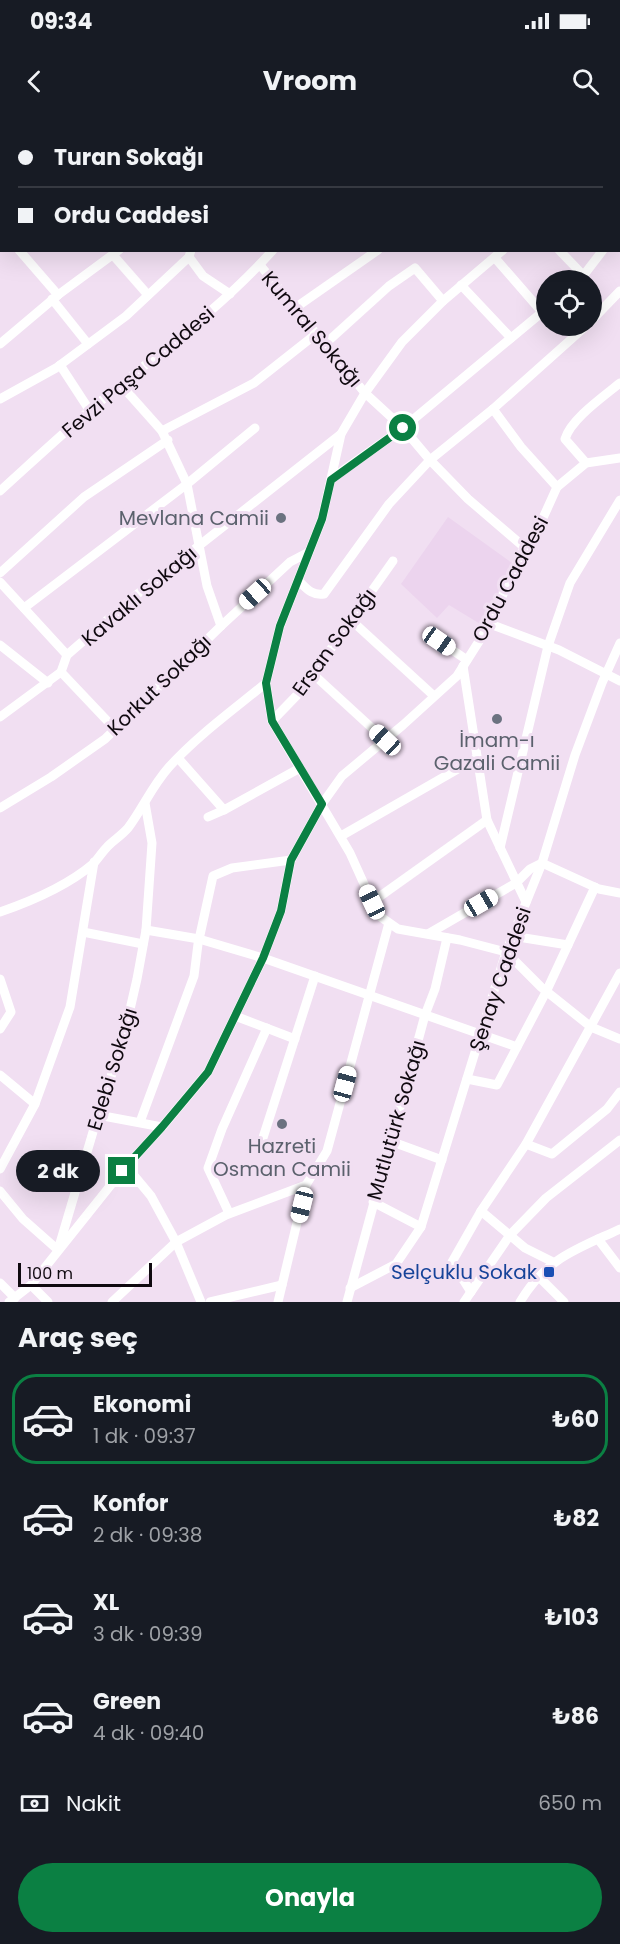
<!DOCTYPE html>
<html lang="tr">
<head>
<meta charset="utf-8">
<style>
  body { margin:0; font-family:Poppins,sans-serif; background:#242831; color:#f1f3f6; height:100vh; display:flex; flex-direction:column; font-size:22px; white-space:nowrap }
  * { box-sizing:border-box; margin:0 }
  p { font-size:20px; color:#9ea1a6 }
  .icon { flex:none; width:33px; height:33px; fill:none; stroke:currentColor; stroke-width:2; stroke-linecap:round; stroke-linejoin:round }
  .map { position:relative; height:1182px; overflow:hidden }
  .drawer { display:flex; flex-direction:column; background:#171b24; flex:1 }
  .drawer>* { flex:none }
  .hud { position:absolute; left:0px; top:0px; width:621px; height:132px; box-shadow:0 6px 24px #0002; display:grid; align-content:center; height:132px; padding:0 18px; background:#171b24 }
  .buttons { position:absolute; left:536px; top:150px; display:grid; gap:12px }
  .buttons a { display:grid; place-items:center; width:66px; height:66px; border-radius:50%; background:#171b24; box-shadow:0 6px 24px #0002; font-size:30px }
  .scale { position:absolute; left:18px; bottom:15px; width:134px; box-sizing:border-box; padding-left:6px; border:3px solid #0f090f; border-top:0; font-size:16px; line-height:21px; white-space:nowrap; color:#0f090f; -webkit-text-stroke:4px #f1dff2; paint-order:stroke }
  .end { position:absolute; width:27px; height:27px; margin:-14px; border:8px solid #0b8043; background:#fff; box-shadow:0 0 0 3px #fff }
  .from { border-radius:50% }
  .bubble { position:absolute; height:42px; border-radius:21px; background:#171b24; box-shadow:0 6px 24px #0002; font-size:20px; font-weight:700; line-height:42px; text-align:center }
  .car { position:absolute; width:18px; height:36px; margin:-18px -9px; border-radius:8px; box-shadow:0 0 4px 2px #0007; background:linear-gradient(#fff 24%,#345 0 40%,#fff 0 76%,#345 0 86%,#fff 0) }
  .hud b { display:flex; align-items:center; gap:21px; height:57px; font-size:22px }
  .hud b+b { border-top:2px solid #363941 }
  .hud i { width:15px; height:15px; background:#f1f3f6 }
  ul { padding:0; list-style:none }
  li { display:flex; align-items:center; gap:18px; height:90px; margin:0 12px 9px; padding:0 6px; border:3px solid transparent; border-radius:24px }
  li div { flex:1 }
  li b { display:block; font-size:22px }
  li em { font-style:normal; font-weight:700 }
  li.current { border-color:#0b8043 }
  li>.icon { width:54px; height:54px; stroke-width:1.5 }
  h2 { padding:0 18px; font-size:27px; line-height:72px }
  .pay { display:flex; align-items:center; gap:15px; height:66px; padding:0 18px; font-size:22px }
  .pay p { margin-inline-start:auto }
  .primary-button { display:flex; gap:12px; margin-top:auto; padding:12px 18px }
  .primary-button a { flex:1; height:69px; border-radius:36px; background:#0b8043; color:#fff; font-size:24px; font-weight:700; line-height:69px; text-align:center }
  .status { display:flex; justify-content:space-between; align-items:center; height:42px; padding:0 30px; background:#171b24; direction:ltr }
  .status svg { height:16px; fill:currentColor }
  header { display:flex; justify-content:space-between; align-items:center; height:78px; padding:0 18px; background:#171b24; font-size:27px; font-weight:700 }
  .map>svg:first-child { display:block }
  .built { fill:#ecd4ee }
  .lines { fill:none; stroke-linecap:round; stroke-linejoin:round }
  .minor { stroke:#fff; stroke-width:9 }
  .route { stroke:#0b8043; stroke-width:8 }
  .worship-dot { fill:#6b7280; stroke:#f1dff2; stroke-width:2 }
  .transit-dot { fill:#1a4fb4; stroke:#f1dff2; stroke-width:2 }
  .labels { text-anchor:middle; stroke-width:6; stroke-linejoin:round; paint-order:stroke }
  .street-label { font-size:20px; fill:#0f090f; stroke:#f1dff2 }
  .worship-label { font-size:20px; fill:#5b616d; stroke:#f1dff2 }
  .transit-label { font-size:20px; fill:#164399; stroke:#f1dff2; text-anchor:end }
</style>
</head>
<body>
<div class="status"><b>09:34</b><svg viewBox="0 0 49 12"><path d="M0 12V9h3v3zM5 12V6h3v6zM10 12V3h3v9zM15 12V0h3v12zM26 1h20v11H26zM47 4h2v5h-2z"/></svg></div>
<header><svg class="icon" aria-label="back" viewBox="0 0 24 24"><path d="M15 5l-7 7 7 7"/></svg>Vroom<svg class="icon" aria-label="search" viewBox="0 0 24 24"><circle cx="10" cy="10" r="6"/><path d="M15 15l6 6"/></svg></header>
<div class="map">
<svg width="620" height="1182" viewBox="0 0 620 1182">
  <rect width="100%" height="100%" fill="#f1dff2"/>
  <polygon class="built" points="448,397 512,443 482,505 449,485 437,498 401,464"/>
  <g class="lines">
    <g class="minor">
      <polyline points="321,0 324,2"/>
      <polyline points="460,0 461,2"/>
      <polyline points="43,2 43,0"/>
      <polyline points="96,2 96,0"/>
      <polyline points="139,2 140,0"/>
      <polyline points="189,2 189,0"/>
      <polyline points="251,2 252,0"/>
      <polyline points="435,2 437,0"/>
      <polyline points="595,2 596,0"/>
      <polyline points="0,66 2,66"/>
      <polyline points="0,99 2,97"/>
      <polyline points="620,101 620,100"/>
      <polyline points="0,110 2,111"/>
      <polyline points="19,130 58,175"/>
      <polyline points="503,130 443,181 402,222 365,273 341,314 322,399 280,506 266,563 272,601 350,733 378,795 398,809 460,820 506,832 541,867 591,907 620,919"/>
      <polyline points="559,130 584,156"/>
      <polyline points="113,135 148,175"/>
      <polyline points="189,137 203,156 230,174"/>
      <polyline points="495,138 542,192"/>
      <polyline points="260,145 365,273 403,308 430,340 468,379 524,427"/>
      <polyline points="580,160 603,130"/>
      <polyline points="461,165 511,218"/>
      <polyline points="52,179 88,224"/>
      <polyline points="295,188 378,130"/>
      <polyline points="591,201 620,171"/>
      <polyline points="0,224 58,175 119,130"/>
      <polyline points="325,224 389,166 415,148 443,181"/>
      <polyline points="60,245 90,291"/>
      <polyline points="121,265 162,311 187,364 207,466 221,506"/>
      <polyline points="0,279 56,248 126,196 189,137 191,130"/>
      <polyline points="493,289 521,327 557,367"/>
      <polyline points="162,311 254,263 316,214"/>
      <path d="M 586,343 L 565,319 C 571,299 603,277 620,263"/>
      <polyline points="331,359 403,308 546,189"/>
      <path d="M 0,371 C 32,342 63,313 96,285 C 156,235 220,189 273,130"/>
      <polyline points="0,453 84,377 168,320"/>
      <path d="M 298,460 C 307,469 312,476 324,474 L 389,384 L 430,340 L 493,289 L 586,206"/>
      <polyline points="0,462 67,535"/>
      <polyline points="24,488 187,364 255,308"/>
      <polyline points="351,500 434,576"/>
      <polyline points="490,504 559,530 620,561"/>
      <polyline points="439,521 467,540"/>
      <polyline points="0,525 48,563"/>
      <polyline points="463,546 487,700 526,782"/>
      <polyline points="61,552 115,609"/>
      <polyline points="313,554 385,620"/>
      <polyline points="0,597 61,552 67,535 135,476 341,314"/>
      <polyline points="272,601 301,571 393,441"/>
      <polyline points="178,638 224,690 300,648"/>
      <polyline points="0,688 51,657 105,619 221,506 290,442 309,432"/>
      <polyline points="208,697 224,690"/>
      <polyline points="341,716 477,638"/>
      <polyline points="500,728 548,526 570,463 620,380"/>
      <polyline points="372,782 487,700"/>
      <path d="M 0,792 C 32,781 67,766 93,744 C 98,739 102,732 108,726 C 114,720 122,715 128,708 C 143,688 152,666 169,647 C 197,616 233,590 266,563"/>
      <polyline points="146,810 199,819 263,838 517,927"/>
      <polyline points="83,812 143,824"/>
      <polyline points="428,814 516,763 530,749 542,743 599,769 620,773"/>
      <polyline points="512,816 568,825"/>
      <polyline points="0,859 11,892 0,909"/>
      <polyline points="235,896 295,919"/>
      <polyline points="0,955 35,984"/>
      <polyline points="467,959 497,965 546,872 595,767"/>
      <polyline points="98,995 162,1007"/>
      <polyline points="140,1002 194,856 198,824 213,756 232,748 291,740"/>
      <polyline points="390,1021 442,1040"/>
      <polyline points="526,1024 552,1034 607,989 620,972"/>
      <polyline points="260,1027 315,856"/>
      <polyline points="126,1046 151,1076 176,1122 201,1182"/>
      <polyline points="0,1049 35,984 70,887 94,742"/>
      <polyline points="0,1071 23,1099 58,1130 98,995 122,924 137,859 146,810 152,723 145,683"/>
      <polyline points="373,1082 421,1107"/>
      <polyline points="229,1093 208,1048 222,1009 267,908"/>
      <polyline points="598,1119 620,1148"/>
      <polyline points="553,1142 525,1128 481,1091 526,1024 620,853"/>
      <polyline points="539,1157 564,1182"/>
      <polyline points="0,1163 15,1178"/>
      <polyline points="31,1165 48,1182"/>
      <polyline points="350,1168 396,1144 421,1107 506,832 542,743 575,635 602,563 620,523"/>
      <polyline points="471,1172 452,1142 481,1091"/>
      <polyline points="9,1182 31,1165 122,1051 162,1007 208,952 263,838 281,791 291,740 322,684 342,656 403,605 457,556 490,504 524,427 543,398 557,367 586,343 620,338"/>
      <polyline points="112,1182 176,1122 226,1095 306,1065 327,1031 389,803"/>
      <polyline points="210,1182 282,1165"/>
      <polyline points="278,1182 306,1065"/>
      <polyline points="347,1182 425,895 435,869 447,818"/>
      <polyline points="464,1182 510,1115 546,1078 620,1020"/>
      <path d="M 520,1182 C 546,1138 577,1129 620,1109"/>
    </g>
  </g>
  <g class="lines">
    <polyline class="route" points="122,1051 162,1007 208,952 263,838 281,791 291,740 322,684 272,601 266,563 280,506 322,399 331,360 403,308"/>
  </g>
  <g class="worship-dot">
    <circle cx="281" cy="398" r="6"/>
    <circle cx="497" cy="599" r="6"/>
    <circle cx="282" cy="1004" r="6"/>
  </g>
  <rect class="transit-dot" x="543" y="1146" width="12" height="12" rx="3"/>
  <g class="labels">
    <g class="street-label">
      <text transform="translate(312 209) rotate(50)" y="7">Kumral Sokağı</text>
      <text transform="translate(138 252) rotate(-40)" y="7">Fevzi Paşa Caddesi</text>
      <text transform="translate(510 459) rotate(-62)" y="7">Ordu Caddesi</text>
      <text transform="translate(139 476) rotate(-40)" y="7">Kavaklı Sokağı</text>
      <text transform="translate(334 522) rotate(-54)" y="7">Ersan Sokağı</text>
      <text transform="translate(159 565) rotate(-44)" y="7">Korkut Sokağı</text>
      <text transform="translate(500 859) rotate(-71)" y="7">Şenay Caddesi</text>
      <text transform="translate(112 949) rotate(-73)" y="7">Edebi Sokağı</text>
      <text transform="translate(396 1000) rotate(-74)" y="7">Mutlutürk Sokağı</text>
    </g>
    <g class="worship-label">
      <text x="269" y="405" text-anchor="end">Mevlana Camii</text>
      <text x="497" y="627">İmam-ı<tspan x="497" dy="23">Gazali Camii</tspan></text>
      <text x="282" y="1033">Hazreti<tspan x="282" dy="23">Osman Camii</tspan></text>
    </g>
    <g class="transit-label">
      <text x="537" y="1159">Selçuklu Sokak</text>
    </g>
  </g>
</svg>
<div class="buttons">
<a><svg class="icon" aria-label="locate" viewBox="0 0 24 24"><circle cx="12" cy="12" r="6"/><path d="M12 2v4M12 18v4M2 12h4M18 12h4"/></svg></a>
</div>
<div class="scale">100 m</div>
<i class="end from" style="left:403px;top:308px"></i>
<i class="end" style="left:122px;top:1051px"></i>
<div class="bubble" style="left:16px;top:1030px;width:84px">2 dk</div>
<i class="car" style="left:255px;top:474px;rotate:228deg"></i>
<i class="car" style="left:439px;top:521px;rotate:125deg"></i>
<i class="car" style="left:385px;top:620px;rotate:313deg"></i>
<i class="car" style="left:372px;top:782px;rotate:335deg"></i>
<i class="car" style="left:481px;top:783px;rotate:60deg"></i>
<i class="car" style="left:345px;top:964px;rotate:15deg"></i>
<i class="car" style="left:302px;top:1085px;rotate:194deg"></i>
<div class="hud">
<b><i class="from"></i>Turan Sokağı</b>
<b><i></i>Ordu Caddesi</b>
</div>
</div>
<section class="drawer">
<h2>Araç seç</h2>
<ul>
<li class="current"><svg class="icon" aria-label="car" viewBox="0 0 24 24"><path d="M5 17H2v-5l4-1 3-4h7l3 4 3 1v5h-3M9 17h6M6 11h13"/><circle cx="7" cy="17" r="2"/><circle cx="17" cy="17" r="2"/></svg><div><b>Ekonomi</b><p>1 dk · 09:37</p></div><em>₺60</em></li>
<li><svg class="icon" aria-label="car" viewBox="0 0 24 24"><path d="M5 17H2v-5l4-1 3-4h7l3 4 3 1v5h-3M9 17h6M6 11h13"/><circle cx="7" cy="17" r="2"/><circle cx="17" cy="17" r="2"/></svg><div><b>Konfor</b><p>2 dk · 09:38</p></div><em>₺82</em></li>
<li><svg class="icon" aria-label="car" viewBox="0 0 24 24"><path d="M5 17H2v-5l4-1 3-4h7l3 4 3 1v5h-3M9 17h6M6 11h13"/><circle cx="7" cy="17" r="2"/><circle cx="17" cy="17" r="2"/></svg><div><b>XL</b><p>3 dk · 09:39</p></div><em>₺103</em></li>
<li><svg class="icon" aria-label="car" viewBox="0 0 24 24"><path d="M5 17H2v-5l4-1 3-4h7l3 4 3 1v5h-3M9 17h6M6 11h13"/><circle cx="7" cy="17" r="2"/><circle cx="17" cy="17" r="2"/></svg><div><b>Green</b><p>4 dk · 09:40</p></div><em>₺86</em></li>
</ul>
<div class="pay"><svg class="icon" aria-label="cash" viewBox="0 0 24 24"><path d="M3 7h18v10H3z"/><circle cx="12" cy="12" r="2"/></svg>Nakit<p>650 m</p></div>
<div class="primary-button"><a>Onayla</a></div>
</section>
</body>
</html>
